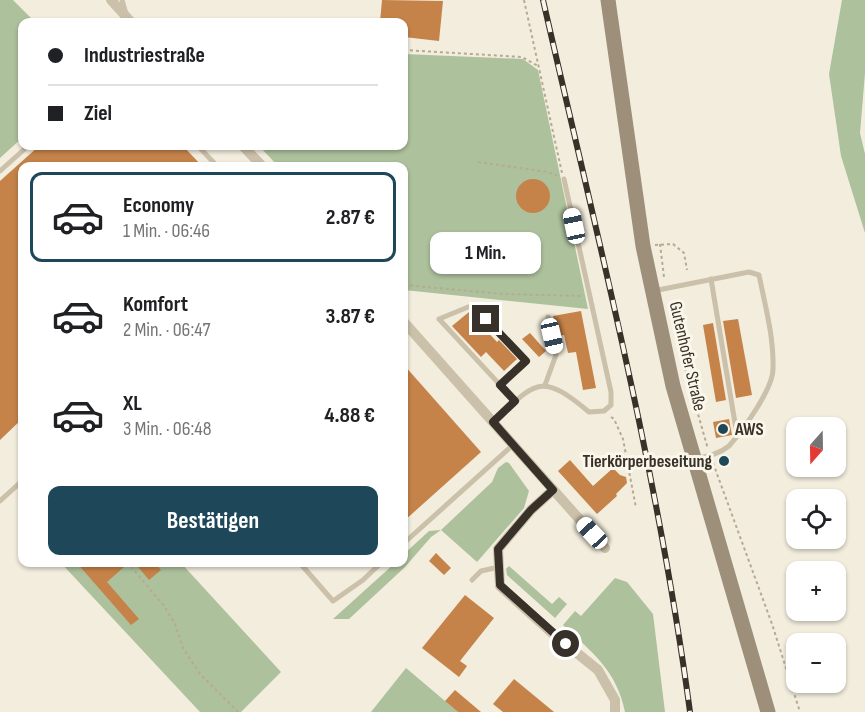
<!DOCTYPE html>
<html lang="de">
<head>
<meta charset="utf-8">
<style>
  body { margin:0; font-family:"Sofia Sans Condensed",sans-serif; background:#f2f2f2; color:#202124; height:100vh; display:flex; flex-direction:column; font-size:22px; white-space:nowrap }
  * { box-sizing:border-box; margin:0 }
  p { font-size:20px; color:#757577 }
  .icon { flex:none; width:33px; height:33px; fill:none; stroke:currentColor; stroke-width:2; stroke-linecap:round; stroke-linejoin:round }
  .map { position:relative; flex:1; overflow:hidden }
  .sheet { position:absolute; left:18px; top:162px; width:390px; height:405px; display:flex; flex-direction:column; background:#fff; border-radius:12px; box-shadow:0 2px 4px #0004 }
  .sheet>* { flex:none }
  .top-card { position:absolute; left:18px; top:18px; width:390px; height:132px; border-radius:12px; box-shadow:0 2px 4px #0004; display:grid; align-content:center; height:132px; padding:0 30px; background:#fff }
  .needle { width:39px; rotate:200deg }
  .tools { position:absolute; left:786px; top:417px; display:grid; gap:12px }
  .tools a { display:grid; place-items:center; width:60px; height:60px; border-radius:12px; background:#fff; box-shadow:0 2px 4px #0004; font-size:30px }
  .end { position:absolute; width:27px; height:27px; margin:-14px; border:8px solid #383129; background:#fff; box-shadow:0 0 0 3px #fff }
  .from { border-radius:50% }
  .bubble { position:absolute; height:42px; border-radius:12px; background:#fff; box-shadow:0 2px 4px #0004; font-size:20px; font-weight:700; line-height:42px; text-align:center }
  .car { position:absolute; width:18px; height:36px; margin:-18px -9px; border-radius:8px; box-shadow:0 0 4px 2px #0007; background:linear-gradient(#fff 24%,#345 0 40%,#fff 0 76%,#345 0 86%,#fff 0) }
  .top-card b { display:flex; align-items:center; gap:21px; height:57px; font-size:22px }
  .top-card b+b { border-top:2px solid #e0e0e0 }
  .top-card i { width:15px; height:15px; background:#202124 }
  ul { padding:10px 0 0; list-style:none }
  li { display:flex; align-items:center; gap:18px; height:90px; margin:0 12px 9px; padding:0 18px; border:3px solid transparent; border-radius:12px }
  li div { flex:1 }
  li b { display:block; font-size:22px }
  li em { font-style:normal; font-weight:700 }
  li.current { border-color:#1e4859 }
  li>.icon { width:54px; height:54px; stroke-width:1.5 }
  .primary-button { display:flex; gap:12px; margin-top:auto; padding:12px 30px }
  .primary-button a { flex:1; height:69px; border-radius:12px; background:#1e4859; color:#fff; font-size:24px; font-weight:700; line-height:69px; text-align:center }
  .map>svg:first-child { display:block }
  .green { fill:#adc19d }
  .building { fill:#c58349 }
  .lines { fill:none; stroke-linecap:round; stroke-linejoin:round }
  .path { stroke:#b6aa93; stroke-width:2; stroke-dasharray:3 3; stroke-linecap:butt }
  .lane { stroke:#cbc0a9; stroke-width:5 }
  .street { stroke:#cbc0a9; stroke-width:10 }
  .secondary { stroke:#9e8f7a; stroke-width:15 }
  .rail-casing { stroke:#383129; stroke-width:6 }
  .rail { stroke:#faf6ea; stroke-width:4; stroke-dasharray:11; stroke-linecap:butt }
  .route { stroke:#383129; stroke-width:8 }
  .poi-dot { fill:#1e4859; stroke:#faf6ea; stroke-width:2 }
  .labels { text-anchor:middle; stroke-width:6; stroke-linejoin:round; paint-order:stroke }
  .street-label { font-size:18px; fill:#383129; stroke:#faf6ea }
  .poi-label { font-size:18px; font-weight:bold; fill:#383129; stroke:#faf6ea; text-anchor:start }
</style>
</head>
<body>
<div class="map">
<svg width="865" height="712" viewBox="0 0 865 712">
  <rect width="100%" height="100%" fill="#f2eddd"/>
  <g class="green">
    <polygon points="0,0 13,0 33,20 31,22 22,22 22,138 0,158"/>
    <polygon points="842,0 865,0 865,73 860,133 865,154 865,233 841,156 829,74"/>
    <polygon points="404,54 523,59 538,70 588,309 404,290 404,166 278,166 259,146 404,146"/>
    <polygon points="506,462 509,463 529,491 524,508 477,562 441,530 431,537 405,567 349,619 333,619 395,563 404,562 404,554 429,531 441,530 492,482 498,468"/>
    <polygon points="61,563 181,563 281,672 241,712 200,712"/>
    <polygon points="509,566 552,604 559,597 567,604 555,618 507,575 506,569"/>
    <path d="M 615,578 L 627,582 L 653,614 L 665,712 L 625,712 C 617,671 592,652 563,625 L 575,611 L 581,616 Z"/>
    <polygon points="406,668 458,712 371,712"/>
  </g>
  <g class="building">
    <polygon points="382,0 443,1 439,41 404,37 404,22 380,22"/>
    <polygon points="39,146 183,146 202,166 22,166 22,419 0,440 0,181"/>
    <circle cx="533" cy="196" r="17"/>
    <polygon points="512,248 520,249 519,266 506,265 507,253 511,254"/>
    <polygon points="581,311 596,388 583,390 576,352 568,353 564,335 557,336 553,316"/>
    <polygon points="469,312 497,342 499,340 517,359 504,371 486,352 481,357 452,326"/>
    <polygon points="738,319 752,395 736,398 723,321"/>
    <polygon points="713,323 726,400 716,402 703,325"/>
    <polygon points="530,333 546,351 539,357 522,339"/>
    <polygon points="404,365 481,452 404,521"/>
    <polygon points="729,419 732,435 716,438 713,422"/>
    <polygon points="570,460 593,486 613,468 620,475 626,477 627,483 616,494 617,496 597,514 558,471"/>
    <polygon points="436,553 451,568 444,575 429,561"/>
    <polygon points="76,562 120,562 124,567 107,582 139,619 131,625"/>
    <polygon points="134,562 154,562 161,570 149,580"/>
    <polygon points="465,595 494,618 460,661 467,666 459,677 422,648"/>
    <polygon points="514,679 554,712 503,712 493,704"/>
    <polygon points="455,690 481,712 458,712 445,701"/>
  </g>
  <g class="lines">
    <g class="path">
      <polyline points="524,0 562,173"/>
      <polyline points="404,50 522,57 538,66"/>
      <polyline points="478,162 548,172 558,176"/>
      <polyline points="660,244 664,277"/>
      <polyline points="655,245 673,244 684,253 687,270"/>
      <polyline points="404,285 504,294 581,296"/>
      <polyline points="680,351 708,449"/>
      <polyline points="611,417 614,419 623,439 636,508"/>
      <polyline points="713,463 772,624 800,712"/>
      <polyline points="127,562 165,607 175,624 183,648 200,674 238,712"/>
    </g>
    <g class="lane">
      <polyline points="122,0 126,14"/>
      <polyline points="198,146 217,166"/>
      <polyline points="0,171 28,146"/>
      <polyline points="711,279 737,435"/>
      <path d="M 653,291 L 749,272 L 759,275 C 765,305 774,337 773,369 C 773,389 743,430 729,446 C 719,454 708,456 695,459"/>
      <polyline points="500,385 526,361 473,305 439,319 515,401"/>
      <polyline points="545,385 556,355 548,317"/>
      <path d="M 493,422 C 536,382 540,371 589,412 L 604,411 L 611,405 L 611,392 L 564,179"/>
      <polyline points="0,501 22,481"/>
      <polyline points="404,543 513,445"/>
      <polyline points="299,562 333,601 363,580 382,562"/>
      <polyline points="472,580 481,571 499,567"/>
    </g>
    <g class="street">
      <polyline points="111,0 131,22"/>
      <polyline points="243,146 262,166"/>
      <polyline points="404,322 605,548"/>
      <polyline points="553,490 531,510 498,549 500,586 551,632 598,670 615,700 615,712"/>
    </g>
    <polyline class="secondary" points="608,0 643,246 673,386 768,712"/>
    <defs>
      <path id="rail" d="M 543,0 C 597,236 658,472 690,712"/>
    </defs>
    <use href="#rail" class="rail-casing"/>
    <use href="#rail" class="rail"/>
  </g>
  <g class="lines">
    <polyline class="route" points="486,319 526,361 500,385 515,401 493,422 553,490 531,510 498,549 500,585 566,644"/>
  </g>
  <g class="poi-dot">
    <circle cx="723" cy="429" r="6"/>
    <circle cx="724" cy="461" r="6"/>
  </g>
  <g class="labels">
    <g class="street-label">
      <text transform="translate(688 356) rotate(77)" y="6">Gutenhofer Straße</text>
    </g>
    <g class="poi-label">
      <text x="735" y="435">AWS</text>
      <text x="712" y="467" text-anchor="end">Tierkörperbeseitung</text>
    </g>
  </g>
</svg>
<div class="tools">
<a><svg class="needle" viewBox="-14 -14 28 28"><path d="M0-13l5 13h-10z" fill="#e53935"/><path d="M0 13l5-13h-10z" fill="#757577"/></svg></a>
<a><svg class="icon" aria-label="locate" viewBox="0 0 24 24"><circle cx="12" cy="12" r="6"/><path d="M12 2v4M12 18v4M2 12h4M18 12h4"/></svg></a>
<a>+</a>
<a>−</a>
</div>
<i class="end from" style="left:566px;top:644px"></i>
<i class="end" style="left:486px;top:319px"></i>
<div class="bubble" style="left:430px;top:232px;width:111px">1 Min.</div>
<i class="car" style="left:574px;top:226px;rotate:348deg"></i>
<i class="car" style="left:552px;top:336px;rotate:167deg"></i>
<i class="car" style="left:592px;top:533px;rotate:317deg"></i>
<div class="top-card">
<b><i class="from"></i>Industriestraße</b>
<b><i></i>Ziel</b>
</div>
<section class="sheet">
<ul>
<li class="current"><svg class="icon" aria-label="car" viewBox="0 0 24 24"><path d="M5 17H2v-5l4-1 3-4h7l3 4 3 1v5h-3M9 17h6M6 11h13"/><circle cx="7" cy="17" r="2"/><circle cx="17" cy="17" r="2"/></svg><div><b>Economy</b><p>1 Min. · 06:46</p></div><em>2.87 €</em></li>
<li><svg class="icon" aria-label="car" viewBox="0 0 24 24"><path d="M5 17H2v-5l4-1 3-4h7l3 4 3 1v5h-3M9 17h6M6 11h13"/><circle cx="7" cy="17" r="2"/><circle cx="17" cy="17" r="2"/></svg><div><b>Komfort</b><p>2 Min. · 06:47</p></div><em>3.87 €</em></li>
<li><svg class="icon" aria-label="car" viewBox="0 0 24 24"><path d="M5 17H2v-5l4-1 3-4h7l3 4 3 1v5h-3M9 17h6M6 11h13"/><circle cx="7" cy="17" r="2"/><circle cx="17" cy="17" r="2"/></svg><div><b>XL</b><p>3 Min. · 06:48</p></div><em>4.88 €</em></li>
</ul>
<div class="primary-button"><a>Bestätigen</a></div>
</section>
</div>
</body>
</html>
